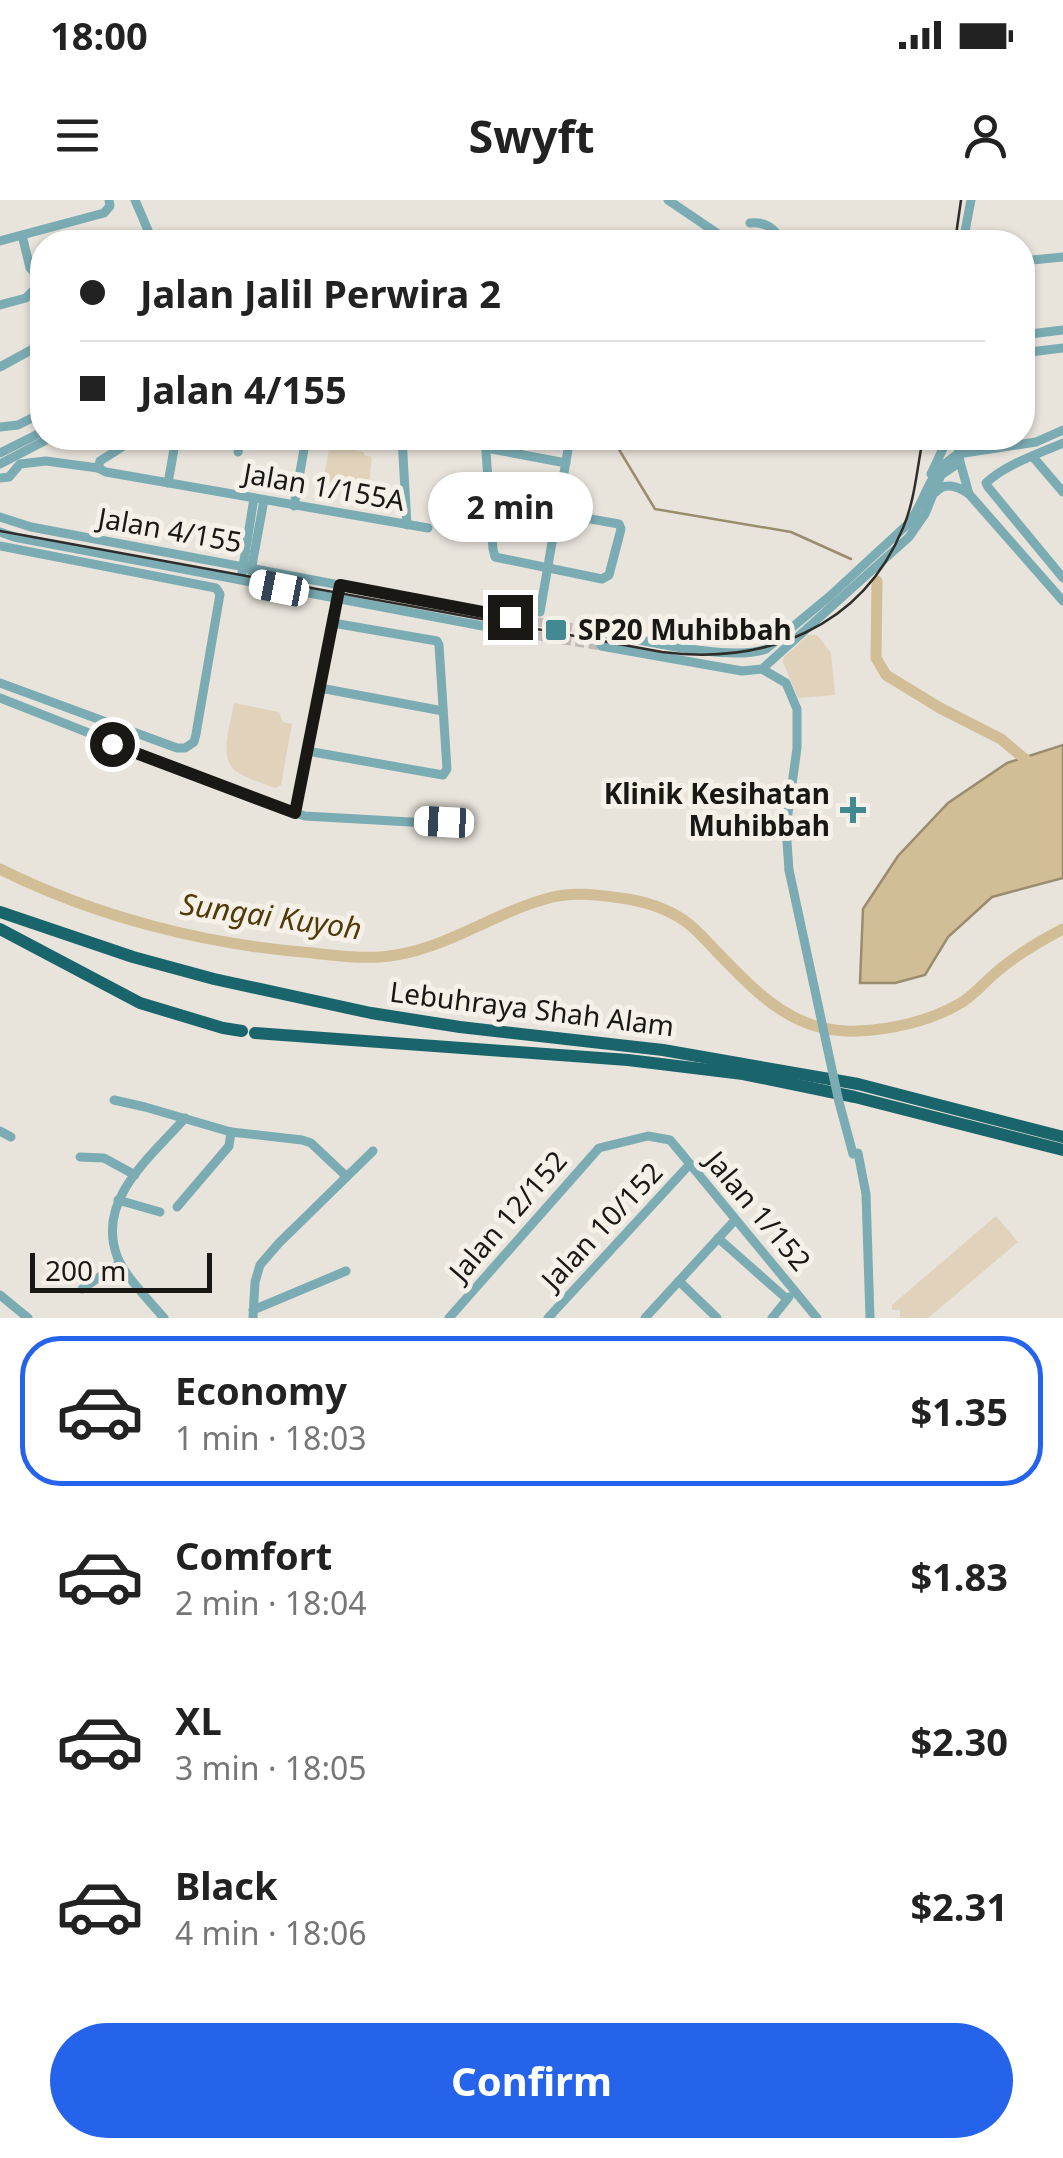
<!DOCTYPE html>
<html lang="en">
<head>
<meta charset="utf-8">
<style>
  body { margin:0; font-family:"Noto Sans",sans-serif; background:#f6f6f6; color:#222; height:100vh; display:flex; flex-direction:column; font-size:38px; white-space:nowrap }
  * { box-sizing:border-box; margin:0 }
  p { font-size:32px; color:#767676 }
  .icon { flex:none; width:55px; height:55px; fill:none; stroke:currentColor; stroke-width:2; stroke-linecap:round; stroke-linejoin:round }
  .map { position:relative; height:1118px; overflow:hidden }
  .side { display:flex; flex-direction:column; background:#fff; flex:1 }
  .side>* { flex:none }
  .hud { position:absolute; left:30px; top:30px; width:1005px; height:220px; border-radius:40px; box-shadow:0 2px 8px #0004; display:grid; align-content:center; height:220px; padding:0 50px; background:#fff }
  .scale { position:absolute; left:30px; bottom:25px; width:182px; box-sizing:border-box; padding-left:10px; border:5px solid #191815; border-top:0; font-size:28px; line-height:35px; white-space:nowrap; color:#191815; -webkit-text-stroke:8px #f5f0e8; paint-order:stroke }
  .end { position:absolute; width:45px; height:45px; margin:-22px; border:12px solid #191815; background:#fff; box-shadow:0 0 0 5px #fff }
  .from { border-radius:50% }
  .bubble { position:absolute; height:70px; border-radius:35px; background:#fff; box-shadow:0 2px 8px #0004; font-size:32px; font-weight:700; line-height:70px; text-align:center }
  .car { position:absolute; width:30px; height:60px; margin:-30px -15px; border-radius:12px; box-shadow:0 0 8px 2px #0007; background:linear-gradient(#fff 24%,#345 0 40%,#fff 0 76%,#345 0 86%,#fff 0) }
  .hud b { display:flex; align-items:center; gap:35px; height:95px; font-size:38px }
  .hud b+b { border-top:2px solid #e0e0e0 }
  .hud i { width:25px; height:25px; background:#222 }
  ul { padding:18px 0 0; list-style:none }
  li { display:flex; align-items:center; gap:30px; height:150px; margin:0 20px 15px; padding:0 30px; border:5px solid transparent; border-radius:40px }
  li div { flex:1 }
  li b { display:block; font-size:38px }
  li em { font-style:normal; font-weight:700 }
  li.active { border-color:#2563eb }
  li>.icon { width:90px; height:90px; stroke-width:1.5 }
  .button { display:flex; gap:20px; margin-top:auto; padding:20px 50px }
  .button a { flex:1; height:115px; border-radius:60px; background:#2563eb; color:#fff; font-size:40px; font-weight:700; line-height:115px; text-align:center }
  .status { display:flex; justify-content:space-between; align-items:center; height:70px; padding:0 50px; background:#fff; direction:ltr }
  .status svg { height:28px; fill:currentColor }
  header { display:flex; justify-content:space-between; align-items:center; height:130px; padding:0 50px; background:#fff; font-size:45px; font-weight:700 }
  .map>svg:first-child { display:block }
  .green { fill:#e1d3bb }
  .water { fill:#d2be96; stroke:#9a8c6f; stroke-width:2.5 }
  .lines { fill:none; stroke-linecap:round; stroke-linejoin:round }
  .stream { stroke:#9a8c6f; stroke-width:2.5 }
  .river { stroke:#d2be96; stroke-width:11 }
  .minor-tunnel { stroke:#bfbab3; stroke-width:9; stroke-dasharray:9 4.5; stroke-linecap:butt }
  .minor { stroke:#7bacb3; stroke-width:9 }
  .highway { stroke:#1a646c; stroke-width:12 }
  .tram { stroke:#2e2d29; stroke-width:2.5 }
  .minor-bridge { stroke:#7bacb3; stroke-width:9 }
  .route { stroke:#191815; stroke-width:12 }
  .poi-dot { fill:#428992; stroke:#f5f0e8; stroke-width:4 }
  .labels { text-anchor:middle; stroke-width:10; stroke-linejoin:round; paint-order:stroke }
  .street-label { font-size:28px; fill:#191815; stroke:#f5f0e8 }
  .poi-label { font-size:28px; font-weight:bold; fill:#191815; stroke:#f5f0e8; text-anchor:start }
  .water-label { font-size:30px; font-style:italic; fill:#503a08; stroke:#f5f0e8 }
</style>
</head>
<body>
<div class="status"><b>18:00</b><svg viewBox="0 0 49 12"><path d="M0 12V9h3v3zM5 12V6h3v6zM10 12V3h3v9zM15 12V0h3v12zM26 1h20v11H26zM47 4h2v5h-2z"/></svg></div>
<header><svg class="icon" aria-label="menu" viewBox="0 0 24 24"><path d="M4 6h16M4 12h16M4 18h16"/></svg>Swyft<svg class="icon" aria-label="person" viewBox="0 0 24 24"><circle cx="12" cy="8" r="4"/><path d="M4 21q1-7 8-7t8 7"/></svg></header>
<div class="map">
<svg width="1063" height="1118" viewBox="0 0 1063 1118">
  <rect width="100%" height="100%" fill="#e8e3db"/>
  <g class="green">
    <polygon points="330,245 364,252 364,255 372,257 368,290 323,280"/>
    <polygon points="808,435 817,435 831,453 835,495 798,498 783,462 784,457"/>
    <path d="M 234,503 L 279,512 L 283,522 L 292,524 L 281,585 L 275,588 C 263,583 248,579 237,572 C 217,559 231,523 234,503 Z"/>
    <polygon points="996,1016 1018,1042 928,1118 900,1118 900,1110 892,1110 892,1105"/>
  </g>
  <polygon class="water" points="1063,545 1063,678 992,697 948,737 925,775 895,783 860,783 863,709 898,656 948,603 1007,563"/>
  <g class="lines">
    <polyline class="stream" points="612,238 655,309 791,332 851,359"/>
    <g class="river">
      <polyline points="877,381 876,458 886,475 940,508 1001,539 1033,566"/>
      <path d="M 0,669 C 96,717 207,745 313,753 C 341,756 369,760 396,755 C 451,746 499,710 553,697 C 576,691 604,696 628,699 C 650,703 673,711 690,725 C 700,733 708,743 717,752 C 757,793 794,834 857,831 C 890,830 930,821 959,804 C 974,796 986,780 999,770 C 1019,753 1040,741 1063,729"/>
    </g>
    <g class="minor-tunnel">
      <polyline points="510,417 603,433"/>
      <polyline points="509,431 601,446"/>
    </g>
    <g class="minor">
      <polyline points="135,0 153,42"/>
      <polyline points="668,0 730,42"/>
      <path d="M 750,23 C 765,21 775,28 782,42"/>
      <polyline points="22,35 30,68 42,79"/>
      <polyline points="0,41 104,13 110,6 109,0"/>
      <polyline points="963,42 971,0"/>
      <polyline points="1022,61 1063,57"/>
      <polyline points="0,105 26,98 42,81"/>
      <polyline points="1022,135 1063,130"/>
      <polyline points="1022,153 1063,148"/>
      <polyline points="0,167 42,144"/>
      <polyline points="0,227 18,225 42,213"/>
      <polyline points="136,238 100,261 98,268 106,272 428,328"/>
      <polyline points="402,238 407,325"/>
      <polyline points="485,238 493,349 495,357 602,379 609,375 621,329 619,324 490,301"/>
      <polyline points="957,238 960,262 969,294 1063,401"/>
      <path d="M 1063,243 C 1038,254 1006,264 986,283 L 988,287 L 1063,378"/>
      <polyline points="486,248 566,263"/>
      <polyline points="238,252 240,238"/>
      <polyline points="0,253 42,232"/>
      <polyline points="1033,257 1063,292"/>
      <polyline points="0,264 50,238"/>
      <polyline points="931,274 948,238"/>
      <polyline points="0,278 9,277 20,264 46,261 98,268"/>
      <polyline points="168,283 176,238"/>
      <path d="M 936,292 C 945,281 959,287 969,294"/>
      <polyline points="294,306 306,238"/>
      <polyline points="0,317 31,327 510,417"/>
      <polyline points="0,332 14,337 509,431"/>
      <polyline points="0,346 216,388 220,394 196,534 194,542 185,548 177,548 0,483"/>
      <polyline points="251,371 264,300"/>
      <polyline points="242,373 254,298"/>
      <polyline points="540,412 570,238"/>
      <path d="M 603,433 C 643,440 731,462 766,449 L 830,396 L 908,324 C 929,297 924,275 958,254 L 1036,242 L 1063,230"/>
      <polyline points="601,446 742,471 762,469 909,337 925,314 941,275 960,262"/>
      <polyline points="762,469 786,483 797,509 797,548 786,628 789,670"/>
      <polyline points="320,488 443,511"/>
      <polyline points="0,498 287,611 305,616 446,624"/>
      <polyline points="307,551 443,575 447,569 439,445 437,441 333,423"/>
      <polyline points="295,613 340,385"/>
      <polyline points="114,900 145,907 231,932 302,940 311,943 346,976"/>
      <polyline points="0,931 11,937"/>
      <polyline points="858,953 866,994 870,1118"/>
      <polyline points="80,957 104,958 135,975"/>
      <polyline points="118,1000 160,1012"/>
      <polyline points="177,1007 229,946 231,932"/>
      <polyline points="718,1038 787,1099"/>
      <polyline points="679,1081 717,1118"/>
      <polyline points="82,1089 120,1063"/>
      <polyline points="0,1095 28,1118"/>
      <polyline points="253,1110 346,1071"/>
      <path d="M 164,1118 C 151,1103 123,1074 117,1056 C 96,999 151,957 185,918"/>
      <polyline points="253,1118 255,1082 260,1065 279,1043 373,951"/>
      <polyline points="449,1118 599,948 648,936 670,940 676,947 817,1118"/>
      <polyline points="548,1118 690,964"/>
      <polyline points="645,1118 735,1020"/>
      <polyline points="772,1118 789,1097"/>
    </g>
    <g class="highway">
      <polyline points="0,712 133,757 214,779 371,813 460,827 663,850 858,884 1063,937"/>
      <polyline points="0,729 140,803 223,828 242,831"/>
      <polyline points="255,833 628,860 743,874 855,897 1063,950"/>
    </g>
    <g class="tram">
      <polyline points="955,42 961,0"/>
      <path d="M 0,331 L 662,452 C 764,465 861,429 903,328 C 915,300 917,268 923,238"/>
    </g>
    <polyline class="minor-bridge" points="789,670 839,902 853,954"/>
  </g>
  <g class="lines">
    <polyline class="route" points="112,544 295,613 340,385 510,417"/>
  </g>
  <g class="poi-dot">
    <rect x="544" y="418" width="24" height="24" rx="5"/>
    <path d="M848 595h10v10h10v10h-10v10h-10v-10h-10v-10h10z"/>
  </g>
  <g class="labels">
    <g class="street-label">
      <text transform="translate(324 287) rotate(10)" y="10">Jalan 1/155A</text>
      <text transform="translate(170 330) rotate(10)" y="10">Jalan 4/155</text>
      <text transform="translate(532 809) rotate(7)" y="10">Lebuhraya Shah Alam</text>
      <text transform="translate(758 1011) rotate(50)" y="10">Jalan 1/152</text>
      <text transform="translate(508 1016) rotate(-49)" y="10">Jalan 12/152</text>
      <text transform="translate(602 1026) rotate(-47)" y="10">Jalan 10/152</text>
    </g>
    <g class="poi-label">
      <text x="578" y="440">SP20 Muhibbah</text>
      <text x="830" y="604" text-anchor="end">Klinik Kesihatan<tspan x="830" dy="32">Muhibbah</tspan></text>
    </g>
    <g class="water-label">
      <text transform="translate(271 717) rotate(8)" y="10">Sungai Kuyoh</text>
    </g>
  </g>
</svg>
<div class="scale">200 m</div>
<i class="end from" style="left:112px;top:544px"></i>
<i class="end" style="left:510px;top:417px"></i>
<div class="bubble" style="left:428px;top:272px;width:165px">2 min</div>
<i class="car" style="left:279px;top:388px;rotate:281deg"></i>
<i class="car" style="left:444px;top:622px;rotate:273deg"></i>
<div class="hud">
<b><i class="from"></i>Jalan Jalil Perwira 2</b>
<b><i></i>Jalan 4/155</b>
</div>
</div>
<section class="side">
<ul>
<li class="active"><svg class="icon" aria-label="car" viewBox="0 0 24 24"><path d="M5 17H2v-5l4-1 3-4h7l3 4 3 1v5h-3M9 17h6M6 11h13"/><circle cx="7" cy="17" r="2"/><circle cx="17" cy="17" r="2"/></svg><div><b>Economy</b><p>1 min · 18:03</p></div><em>$1.35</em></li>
<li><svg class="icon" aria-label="car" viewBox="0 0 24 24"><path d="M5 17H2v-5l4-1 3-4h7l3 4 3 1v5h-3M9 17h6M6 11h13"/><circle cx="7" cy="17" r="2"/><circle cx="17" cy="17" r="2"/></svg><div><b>Comfort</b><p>2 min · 18:04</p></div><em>$1.83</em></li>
<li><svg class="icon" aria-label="car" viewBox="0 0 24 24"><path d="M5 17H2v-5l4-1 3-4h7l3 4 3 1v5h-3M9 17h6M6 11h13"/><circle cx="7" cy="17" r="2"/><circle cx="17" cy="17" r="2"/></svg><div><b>XL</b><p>3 min · 18:05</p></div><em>$2.30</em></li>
<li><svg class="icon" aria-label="car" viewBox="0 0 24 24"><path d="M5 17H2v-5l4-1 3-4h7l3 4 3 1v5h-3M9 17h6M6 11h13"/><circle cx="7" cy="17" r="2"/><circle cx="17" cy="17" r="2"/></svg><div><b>Black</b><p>4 min · 18:06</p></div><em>$2.31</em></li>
</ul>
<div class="button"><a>Confirm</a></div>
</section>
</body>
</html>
